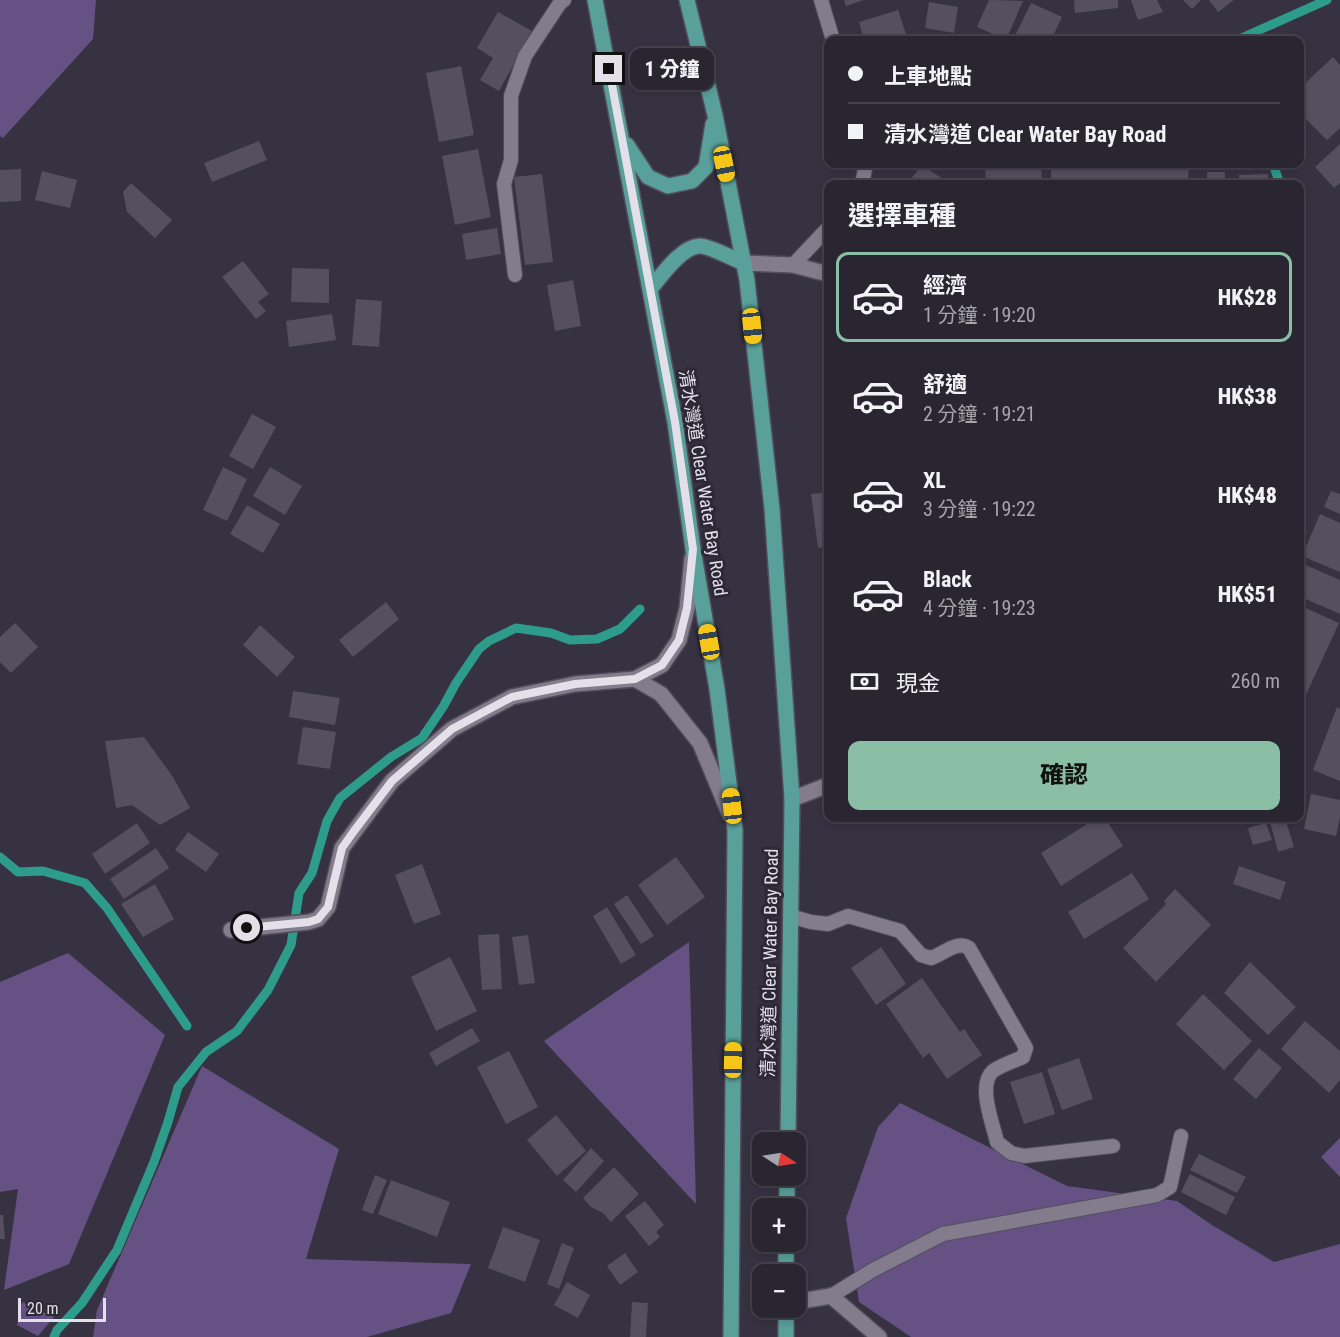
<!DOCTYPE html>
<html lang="zh-TW">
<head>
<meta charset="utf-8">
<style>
  body { margin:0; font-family:"Roboto Condensed","Noto Sans TC",sans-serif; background:#35323d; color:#f1f3f6; height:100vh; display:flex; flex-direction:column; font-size:22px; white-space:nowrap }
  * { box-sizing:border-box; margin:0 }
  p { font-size:20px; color:#a5a5ab }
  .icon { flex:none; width:33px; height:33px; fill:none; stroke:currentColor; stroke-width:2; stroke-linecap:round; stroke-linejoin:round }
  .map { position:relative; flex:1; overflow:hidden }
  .details { position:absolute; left:824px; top:180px; width:480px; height:642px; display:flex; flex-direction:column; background:#292631; border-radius:12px; box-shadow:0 3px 9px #0003,0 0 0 2px #45434d }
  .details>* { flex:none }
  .guide { position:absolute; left:824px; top:36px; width:480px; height:132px; border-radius:12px; box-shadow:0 3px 9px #0003,0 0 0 2px #45434d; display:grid; align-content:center; height:132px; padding:0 24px; background:#292631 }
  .needle { width:39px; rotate:102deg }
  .tools { position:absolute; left:752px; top:1132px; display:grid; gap:12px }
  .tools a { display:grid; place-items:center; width:54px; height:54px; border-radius:12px; background:#292631; box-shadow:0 3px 9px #0003,0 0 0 2px #45434d; font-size:30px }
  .scale { position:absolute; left:18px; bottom:15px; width:88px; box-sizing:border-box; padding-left:6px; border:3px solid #e3e0e9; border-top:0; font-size:16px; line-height:21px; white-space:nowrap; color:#e3e0e9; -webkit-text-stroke:4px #2d2836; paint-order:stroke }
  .end { position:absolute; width:27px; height:27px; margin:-14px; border:8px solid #e3e0e9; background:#111; box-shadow:0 0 0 3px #111 }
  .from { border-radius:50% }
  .bubble { position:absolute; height:42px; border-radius:12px; background:#292631; box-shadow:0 3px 9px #0003,0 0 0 2px #45434d; font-size:20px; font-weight:800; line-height:42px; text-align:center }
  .car { position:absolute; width:18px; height:36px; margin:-18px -9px; border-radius:8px; box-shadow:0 0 4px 2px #0007; background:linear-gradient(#f5c518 24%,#345 0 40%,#f5c518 0 76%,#345 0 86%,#f5c518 0) }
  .guide b { display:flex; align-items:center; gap:21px; height:57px; font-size:22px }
  .guide b+b { border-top:2px solid #45434d }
  .guide i { width:15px; height:15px; background:#f1f3f6 }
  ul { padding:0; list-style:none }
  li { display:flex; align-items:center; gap:18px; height:90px; margin:0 12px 9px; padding:0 12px; border:3px solid transparent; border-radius:12px }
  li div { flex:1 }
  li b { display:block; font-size:22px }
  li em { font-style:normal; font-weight:800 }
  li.selected { border-color:#8abfa5 }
  li>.icon { width:54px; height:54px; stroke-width:1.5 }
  h2 { padding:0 24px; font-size:27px; line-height:72px }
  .pay { display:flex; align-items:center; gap:15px; height:66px; padding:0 24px; font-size:22px }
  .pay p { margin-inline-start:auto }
  .primary-button { display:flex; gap:12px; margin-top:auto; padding:12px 24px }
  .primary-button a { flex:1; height:69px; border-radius:12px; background:#8abfa5; color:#111; font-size:24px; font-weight:800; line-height:69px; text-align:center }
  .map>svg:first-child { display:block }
  .green { fill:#655183 }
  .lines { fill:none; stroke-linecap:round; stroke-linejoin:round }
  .stream { stroke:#2e9c8b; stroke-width:9 }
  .building { fill:#554f5f }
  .service-casing { stroke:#524d59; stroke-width:16 }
  .minor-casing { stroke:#524d59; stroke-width:18 }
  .primary-casing { stroke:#524d59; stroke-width:18 }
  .service { stroke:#827c8d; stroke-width:14 }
  .minor { stroke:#827c8d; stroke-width:15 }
  .primary { stroke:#599f9a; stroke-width:15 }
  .route { stroke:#e3e0e9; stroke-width:8 }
  .labels { text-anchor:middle; stroke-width:6; stroke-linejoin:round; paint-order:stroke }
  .street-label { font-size:18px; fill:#e3e0e9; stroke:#2d2836 }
</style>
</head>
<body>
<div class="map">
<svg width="1340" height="1337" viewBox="0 0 1340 1337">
  <rect width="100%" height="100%" fill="#373241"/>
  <g class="green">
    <polygon points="0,0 96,0 93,39 3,138 0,136"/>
    <polygon points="689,942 696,1204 544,1041"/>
    <polygon points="68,953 165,1035 69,1264 4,1290 18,1189 0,1192 0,982"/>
    <polygon points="202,1066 339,1149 306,1259 471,1264 451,1313 367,1337 93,1337 97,1310"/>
    <polygon points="900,1103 1067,1186 1177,1201 1212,1225 1274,1262 1340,1244 1340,1337 911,1337 859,1302 846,1218 878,1127"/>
    <polygon points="1340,1138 1340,1177 1321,1157"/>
    <polygon points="22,1302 54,1317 38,1336 17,1325"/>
  </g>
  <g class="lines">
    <g class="stream">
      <polyline points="1237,40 1327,0"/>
      <polyline points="1273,164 1280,184"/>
      <polyline points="0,857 18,872 43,871 85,883 107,908 187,1026"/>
      <polyline points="54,1337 57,1330 82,1303 117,1250 154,1162 168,1122 178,1087 206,1052 237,1031 268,990 291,945 299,893 312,873 327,821 340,798 391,757 422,738 443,707 456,683 479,649 489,641 516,628 551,633 570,640 597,639 620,629 640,609"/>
    </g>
  </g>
  <g class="building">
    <polygon points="844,0 864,0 846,6"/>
    <polygon points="989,0 1023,1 1006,40 977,27"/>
    <polygon points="1074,0 1118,0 1118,8 1075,13"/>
    <polygon points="1131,0 1157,0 1163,12 1138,20"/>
    <polygon points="1183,0 1201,0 1192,9"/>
    <polygon points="1209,0 1234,0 1218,12"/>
    <polygon points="929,2 958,7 954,33 925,28"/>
    <polygon points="1031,3 1062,17 1051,40 1013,40"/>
    <polygon points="898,10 908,40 864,40 859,22"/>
    <polygon points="498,12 532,31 499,91 480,80 493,58 477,48"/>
    <polygon points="1108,34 1142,34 1142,40 1055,40 1055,35"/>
    <polygon points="1182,35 1183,40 1152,40 1167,37"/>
    <polygon points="1333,57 1340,65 1340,128 1327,140 1299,112 1299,89"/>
    <polygon points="461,66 474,135 439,142 426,73"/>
    <polygon points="259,141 267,160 212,182 204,163"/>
    <polygon points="1340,144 1340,183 1334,188 1315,167"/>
    <polygon points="478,149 491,217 455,225 442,156"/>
    <polygon points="985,164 1041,164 1042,184 986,184"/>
    <polygon points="1051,164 1189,164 1188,182 1051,184"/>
    <polygon points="922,165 941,178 949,184 907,184"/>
    <polygon points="21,169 21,201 0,202 0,170"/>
    <polygon points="42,171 77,180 70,208 35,200"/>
    <rect x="1207" y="172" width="18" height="12"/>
    <polygon points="542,174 553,262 525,265 514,177"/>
    <polygon points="1268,174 1268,184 1239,184 1239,175"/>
    <polygon points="131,183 172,220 155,238 127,212 123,192"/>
    <polygon points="497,228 501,254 466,260 462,234"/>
    <polygon points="243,261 269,294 258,302 266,311 256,319 222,277"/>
    <polygon points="292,268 329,269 329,303 291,302"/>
    <polygon points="573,280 581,326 555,331 547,285"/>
    <polygon points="356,299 382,301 379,347 352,345"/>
    <polygon points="332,314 336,340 289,347 286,321"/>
    <polygon points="252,414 276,427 253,469 229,456"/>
    <polygon points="223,467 247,479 227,521 203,510"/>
    <polygon points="270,467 302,486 285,515 253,496"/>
    <polygon points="1331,491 1340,494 1340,514 1324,507"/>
    <polygon points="828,492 828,546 818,548 811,494"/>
    <polygon points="247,505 280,524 263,553 230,534"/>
    <polygon points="1320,514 1340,523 1340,572 1302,556"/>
    <polygon points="1301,563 1340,580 1340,614 1299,596 1299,567"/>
    <polygon points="386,602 399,619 353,657 339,640"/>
    <polygon points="1299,605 1339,623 1299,710"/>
    <polygon points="15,623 38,647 11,673 0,662 0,637"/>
    <polygon points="260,625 295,657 277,677 243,645"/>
    <polygon points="293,691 340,698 335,725 289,717"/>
    <polygon points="1337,707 1340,709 1340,781 1313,770"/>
    <polygon points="303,727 336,732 330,769 297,764"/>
    <polygon points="144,737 173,777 190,808 160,825 132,805 116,808 105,741"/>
    <polygon points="1311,794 1340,800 1340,817 1336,836 1304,829"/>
    <polygon points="1097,818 1105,818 1123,846 1061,886 1041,853"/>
    <polygon points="1233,818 1254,818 1242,825"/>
    <polygon points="1269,818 1285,818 1294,847 1278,852"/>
    <polygon points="137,823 150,843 105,874 92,854"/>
    <polygon points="1266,823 1272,840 1253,845 1248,828"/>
    <polygon points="188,832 219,854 206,872 175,850"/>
    <polygon points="156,848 169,868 124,899 110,879"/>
    <polygon points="676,857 705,897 667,925 638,885"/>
    <polygon points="422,864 441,914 414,924 395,875"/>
    <polygon points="1239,866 1286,882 1280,900 1233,884"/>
    <polygon points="1132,873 1149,899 1084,939 1068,912"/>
    <polygon points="155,884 174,919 143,937 121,904"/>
    <polygon points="1175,889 1211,925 1156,982 1123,948 1166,904 1164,901"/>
    <polygon points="627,895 654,936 641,944 614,904"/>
    <polygon points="607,907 636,955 621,964 593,916"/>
    <polygon points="499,934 502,989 482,990 478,935"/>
    <polygon points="528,935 535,983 519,985 512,937"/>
    <polygon points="881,947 906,984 876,1005 851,968"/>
    <polygon points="450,957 477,1011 436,1031 411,977"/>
    <polygon points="1250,962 1296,1007 1268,1035 1224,993"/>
    <polygon points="922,978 960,1032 964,1029 982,1055 947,1079 929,1053 923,1058 886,1004"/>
    <polygon points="1203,994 1252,1041 1224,1070 1176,1024"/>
    <polygon points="1305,1021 1340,1051 1340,1080 1329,1093 1281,1049"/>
    <polygon points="472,1028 480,1041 436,1066 429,1053"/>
    <polygon points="1259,1048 1282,1068 1256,1099 1233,1079"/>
    <polygon points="509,1051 538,1107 506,1124 477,1067"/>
    <polygon points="1079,1058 1093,1099 1062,1110 1047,1069"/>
    <polygon points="1042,1072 1055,1114 1024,1124 1010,1082"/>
    <polygon points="556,1115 586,1151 557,1176 527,1140"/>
    <polygon points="591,1148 604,1161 576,1192 563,1180"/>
    <polygon points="1199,1154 1246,1177 1237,1193 1190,1170"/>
    <polygon points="614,1167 639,1194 611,1222 603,1213 591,1207 583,1198"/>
    <polygon points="1190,1174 1235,1197 1226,1215 1181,1192"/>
    <polygon points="375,1175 387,1180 373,1214 362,1210"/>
    <polygon points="391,1180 450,1202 437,1237 378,1214"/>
    <polygon points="645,1201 664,1225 656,1232 660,1237 649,1246 625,1216"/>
    <polygon points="0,1215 3,1215 5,1239 0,1239"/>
    <polygon points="503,1227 540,1240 525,1282 488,1268"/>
    <polygon points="562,1243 574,1248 559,1289 547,1284"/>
    <polygon points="625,1253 638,1272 620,1285 607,1266"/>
    <polygon points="567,1282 590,1295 578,1318 554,1305"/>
    <polygon points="632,1302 648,1303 646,1337 630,1337"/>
  </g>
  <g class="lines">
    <defs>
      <g id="service">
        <polyline points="821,0 833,40"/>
        <polyline points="862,184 866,164"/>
        <polyline points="793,265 828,228"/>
        <polyline points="515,275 504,184 511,160 511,96 525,56 560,3 564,0"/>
        <path d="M 790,916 L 811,922 L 828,924 L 848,916 L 900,931 L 921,955 L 931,958 C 944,954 956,940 969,948 L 1026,1048 L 1023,1057 C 1014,1061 1001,1065 993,1071 C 977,1085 993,1124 997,1142 L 1011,1153 L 1024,1156 L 1113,1146"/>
        <polyline points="831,1296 873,1270 943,1234 1157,1195 1170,1187 1181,1136"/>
      </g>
      <g id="minor">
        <polyline points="744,263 793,265 828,274"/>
        <polyline points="635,679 661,694 700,743 730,815"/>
        <polyline points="792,799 828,785"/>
        <polyline points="231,930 309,922 318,919 328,907 342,848 392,781 452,729 512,697 575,684 635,679 662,665 679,640 687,608 692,558"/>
        <polyline points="795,1302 831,1296 879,1337"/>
      </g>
      <g id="primary">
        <polyline points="595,0 675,422 693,549 717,689 735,830 731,1337"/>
        <polyline points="687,0 715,115 747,280 772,509 792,799 788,1143"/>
        <polyline points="627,145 648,177 668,186 692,181 706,167 713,124"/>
        <path d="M 651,288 C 662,275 682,246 700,246 C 710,246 733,259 744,263"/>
        <polyline points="787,1209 787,1176"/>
        <polyline points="786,1275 786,1242"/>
        <polyline points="786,1308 786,1337"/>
      </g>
    </defs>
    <use href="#service" class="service-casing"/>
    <use href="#minor" class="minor-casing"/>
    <use href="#primary" class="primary-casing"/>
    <use href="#service" class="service"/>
    <use href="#minor" class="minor"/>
    <use href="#primary" class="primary"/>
  </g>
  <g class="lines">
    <polyline class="route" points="247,928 309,922 318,919 328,907 342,848 354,831 392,781 452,729 512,697 575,684 635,679 662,665 679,640 687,608 693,549 675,422 609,69"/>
  </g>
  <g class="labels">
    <g class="street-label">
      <text transform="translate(703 483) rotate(81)" y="6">清水灣道 Clear Water Bay Road</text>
      <text transform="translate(770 963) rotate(-89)" y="6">清水灣道 Clear Water Bay Road</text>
    </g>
  </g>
</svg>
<div class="tools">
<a><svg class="needle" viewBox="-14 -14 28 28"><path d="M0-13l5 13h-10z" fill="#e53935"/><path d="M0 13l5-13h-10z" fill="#a5a5ab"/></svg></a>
<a>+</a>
<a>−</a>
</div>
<div class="scale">20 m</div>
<i class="end from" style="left:247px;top:928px"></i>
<i class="end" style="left:609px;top:69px"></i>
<div class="bubble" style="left:630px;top:48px;width:84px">1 分鐘</div>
<i class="car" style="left:724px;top:164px;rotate:169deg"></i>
<i class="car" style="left:752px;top:326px;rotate:174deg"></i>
<i class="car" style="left:709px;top:642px;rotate:350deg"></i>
<i class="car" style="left:732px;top:806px;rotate:353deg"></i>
<i class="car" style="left:733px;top:1060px;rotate:1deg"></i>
<div class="guide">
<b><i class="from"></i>上車地點</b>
<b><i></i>清水灣道 Clear Water Bay Road</b>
</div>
<section class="details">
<h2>選擇車種</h2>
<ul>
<li class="selected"><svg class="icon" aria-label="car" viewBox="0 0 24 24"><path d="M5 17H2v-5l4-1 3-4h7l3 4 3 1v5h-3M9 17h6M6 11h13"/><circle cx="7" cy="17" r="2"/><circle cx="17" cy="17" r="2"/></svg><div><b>經濟</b><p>1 分鐘 · 19:20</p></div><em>HK$28</em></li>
<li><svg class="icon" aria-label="car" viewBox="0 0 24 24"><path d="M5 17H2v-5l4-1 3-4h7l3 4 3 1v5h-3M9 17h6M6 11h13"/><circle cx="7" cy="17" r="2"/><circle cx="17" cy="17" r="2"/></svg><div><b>舒適</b><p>2 分鐘 · 19:21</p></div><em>HK$38</em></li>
<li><svg class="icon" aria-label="car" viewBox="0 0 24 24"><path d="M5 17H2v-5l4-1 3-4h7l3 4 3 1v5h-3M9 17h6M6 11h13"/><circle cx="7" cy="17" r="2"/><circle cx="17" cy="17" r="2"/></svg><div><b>XL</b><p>3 分鐘 · 19:22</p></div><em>HK$48</em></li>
<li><svg class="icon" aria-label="car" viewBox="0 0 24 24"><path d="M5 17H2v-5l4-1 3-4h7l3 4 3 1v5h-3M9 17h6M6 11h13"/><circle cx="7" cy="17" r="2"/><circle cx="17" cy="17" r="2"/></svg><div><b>Black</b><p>4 分鐘 · 19:23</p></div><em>HK$51</em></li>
</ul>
<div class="pay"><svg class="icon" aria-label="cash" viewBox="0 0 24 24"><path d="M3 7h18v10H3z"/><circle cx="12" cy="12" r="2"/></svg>現金<p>260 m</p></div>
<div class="primary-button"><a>確認</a></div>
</section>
</div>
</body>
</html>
